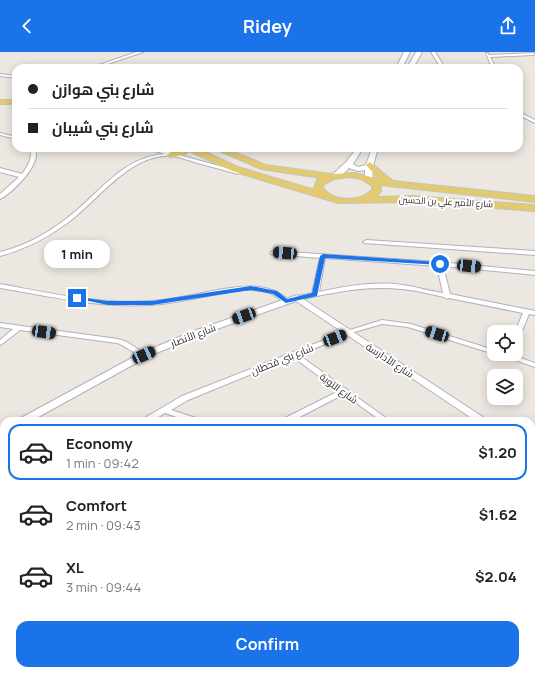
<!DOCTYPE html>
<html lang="en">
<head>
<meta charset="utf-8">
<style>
  body { margin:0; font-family:Manrope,Cairo,sans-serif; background:#f6f6f6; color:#222; height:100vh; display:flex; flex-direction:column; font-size:15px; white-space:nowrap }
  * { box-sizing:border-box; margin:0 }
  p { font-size:13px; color:#767676 }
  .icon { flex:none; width:22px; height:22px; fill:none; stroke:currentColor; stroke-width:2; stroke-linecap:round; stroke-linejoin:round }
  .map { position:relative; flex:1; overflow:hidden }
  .side { position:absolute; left:0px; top:365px; width:535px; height:258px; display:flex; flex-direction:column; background:#fff; border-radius:12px 12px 0 0; box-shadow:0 2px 10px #0003 }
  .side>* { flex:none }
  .banner { position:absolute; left:12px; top:12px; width:511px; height:88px; border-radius:12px; box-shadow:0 2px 10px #0003; display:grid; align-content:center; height:88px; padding:0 16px; background:#fff }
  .tools { position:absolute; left:487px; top:273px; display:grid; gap:8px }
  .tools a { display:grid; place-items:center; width:36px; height:36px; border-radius:8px; background:#fff; box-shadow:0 2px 10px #0003; font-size:20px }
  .end { position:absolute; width:18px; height:18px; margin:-9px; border:5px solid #1a73e8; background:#fff; box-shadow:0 0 0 2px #fff }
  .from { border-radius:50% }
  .bubble { position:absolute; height:28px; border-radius:12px; background:#fff; box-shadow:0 2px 10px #0003; font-size:13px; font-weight:700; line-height:28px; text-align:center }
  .car { position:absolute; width:12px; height:24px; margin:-12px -6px; border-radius:5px; box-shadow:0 0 3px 1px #0007; background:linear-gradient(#222 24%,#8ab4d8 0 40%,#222 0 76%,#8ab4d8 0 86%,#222 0) }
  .banner b { display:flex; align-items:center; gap:14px; height:38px; font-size:15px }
  .banner b+b { border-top:1px solid #e0e0e0 }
  .banner i { width:10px; height:10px; background:#222 }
  ul { padding:7px 0 0; list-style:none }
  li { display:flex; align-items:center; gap:12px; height:56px; margin:0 8px 6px; padding:0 8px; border:2px solid transparent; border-radius:12px }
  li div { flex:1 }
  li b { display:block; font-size:15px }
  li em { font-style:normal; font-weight:700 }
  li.current { border-color:#1a73e8 }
  li>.icon { width:36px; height:36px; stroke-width:1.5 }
  .primary-button { display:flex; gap:8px; margin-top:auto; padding:8px 16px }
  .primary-button a { flex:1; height:46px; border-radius:12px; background:#1a73e8; color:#fff; font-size:16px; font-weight:700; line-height:46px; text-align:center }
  header { display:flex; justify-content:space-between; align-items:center; height:52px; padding:0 16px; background:#1a73e8; color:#fff; font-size:18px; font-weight:700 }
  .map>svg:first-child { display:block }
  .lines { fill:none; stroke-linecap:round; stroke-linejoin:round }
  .street-casing { stroke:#b0b1bb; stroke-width:2 }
  .secondary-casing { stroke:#b0b1bb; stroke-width:2 }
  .primary-casing { stroke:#c4c4c4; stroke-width:2 }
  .street { fill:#fff; fill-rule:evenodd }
  .secondary { fill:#fff; fill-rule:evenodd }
  .primary { fill:#e2ca6e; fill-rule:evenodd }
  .route { fill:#1a73e8 }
  .labels { text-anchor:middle; stroke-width:4; stroke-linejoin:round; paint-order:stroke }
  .far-street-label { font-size:9px; fill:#2c2c2c; stroke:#fff }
  .street-label { font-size:10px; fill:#2c2c2c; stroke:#fff }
</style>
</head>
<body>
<header><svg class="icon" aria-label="back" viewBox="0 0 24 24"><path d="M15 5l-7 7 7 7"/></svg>Ridey<svg class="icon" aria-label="share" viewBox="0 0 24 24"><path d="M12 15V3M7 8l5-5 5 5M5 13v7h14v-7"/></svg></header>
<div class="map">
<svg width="535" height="623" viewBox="0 0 535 623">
  <rect width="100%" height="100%" fill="#ece7e0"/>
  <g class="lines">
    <defs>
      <g id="street">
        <polygon points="137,0 143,0 96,16 90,16"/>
        <polygon points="431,0 435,0 445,16 441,16"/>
        <polygon points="486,1 488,1 489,3 533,1 535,2 533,3 490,5 496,16 492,16"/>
        <polygon points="0,22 16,24 16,26 0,24"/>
        <polygon points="519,60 535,68 535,71 519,63"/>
        <polygon points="0,81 16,85 16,87 0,83"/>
        <path d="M 30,96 L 34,96 C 35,97 36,101 36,102 C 37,116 12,141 0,147 L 0,142 L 19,125 L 0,120 L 0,116 L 22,122 C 28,114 33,106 30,96 Z"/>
        <path d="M 146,96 L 154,96 L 241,120 L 238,122 C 223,118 209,114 194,110 C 187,108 180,105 173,104 C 132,100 100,146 70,169 C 49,185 26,197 0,204 L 0,200 C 29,193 55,177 77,158 C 105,134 125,105 165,102 Z"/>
        <polygon points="366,188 535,199 535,203 364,191 363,190"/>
        <path d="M 273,199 L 440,210 L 535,219 L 535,223 L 443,214 L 450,242 L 535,259 L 535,263 L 529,262 L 519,286 L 516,288 L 515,280 L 523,261 L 449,246 L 447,247 L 444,245 C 430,242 416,238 401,237 C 366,233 331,241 297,248 L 294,246 L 295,245 L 312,241 L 320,206 L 271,202 L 270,201 ZM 325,206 L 437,214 L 443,241 C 430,239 416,235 403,233 C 375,229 346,234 319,240 Z"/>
        <path d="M 0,232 C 50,241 100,253 151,249 C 181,247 209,238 238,235 C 257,233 276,235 289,249 L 286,251 C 281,249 277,245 272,242 C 263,237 252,238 243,238 C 211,242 180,251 149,253 C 98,256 49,244 0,236 Z"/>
        <polygon points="382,268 411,272 494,298 494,302 408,275 382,272 351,281 299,303 390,369 381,369 344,342 292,369 282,369 283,367 339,339 293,305 188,348 171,358 199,367 200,369 188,369 165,361 152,369 142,369 143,367 182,344 347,279"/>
        <path d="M 0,271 L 118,287 L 127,290 L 147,303 L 146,304 C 137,305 127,294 117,291 L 20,278 L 2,292 L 0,293 L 0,288 L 13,277 L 0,275 Z"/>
        <polygon points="499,302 509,302 535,311 535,315 500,303"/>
        <polygon points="4,457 4,464 0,465 0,458"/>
        <polygon points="531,469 535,470 535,478 531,477"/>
        <polygon points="531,480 535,481 535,488 531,487"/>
        <polygon points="0,522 4,524 4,532 0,530"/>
        <polygon points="531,553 535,554 535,562 531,561"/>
        <polygon points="159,619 173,619 176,623 162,623"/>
        <polygon points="438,619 454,619 457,620 458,623 442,623 439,622"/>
      </g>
      <g id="secondary">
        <polygon points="404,0 410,0 402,16 396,16"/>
        <polygon points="416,0 422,0 413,16 407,16"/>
        <polygon points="357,96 363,96 353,112 358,115 366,113 372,96 378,96 373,114 372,129 365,127 365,118 358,119 349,116 339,126 333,126 333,122 346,110"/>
        <polygon points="297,243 489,369 476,369 296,249 200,283 147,305 31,369 18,369 19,367 141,301 194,279"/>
        <polygon points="4,380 4,390 0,391 0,382"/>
        <polygon points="531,397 535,398 535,407 531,406"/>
      </g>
      <g id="primary">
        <rect x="0" y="48" width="16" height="4"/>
        <path d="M 182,96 L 197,96 L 238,115 L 315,138 L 314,136 L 317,128 L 321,126 L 261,117 L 213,96 L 224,96 L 266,113 L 331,122 L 355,121 L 379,127 L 366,113 L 370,110 L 393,129 L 535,144 L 535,150 L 380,133 L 381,139 L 376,145 L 414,144 L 535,153 L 535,159 L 414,150 L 338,151 L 232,119 L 189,99 L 184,103 L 170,105 L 166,103 ZM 350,125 L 361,127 L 372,134 L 372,138 C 360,150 334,150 323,136 L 324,132 L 334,127 Z"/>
      </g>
    </defs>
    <use href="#street" class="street-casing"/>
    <use href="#secondary" class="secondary-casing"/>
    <use href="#primary" class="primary-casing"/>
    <use href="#street" class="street"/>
    <use href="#secondary" class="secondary"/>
    <use href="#primary" class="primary"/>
  </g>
  <polygon class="route" points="323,202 440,210 443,212 440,213 325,206 317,244 286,251 273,242 251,238 152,253 108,253 74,246 77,245 108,249 152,249 251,234 277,239 287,247 312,241 320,204"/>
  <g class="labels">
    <g class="far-street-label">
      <text transform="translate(446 150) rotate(3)" y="3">شارع الأمير علي بن الحسين</text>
    </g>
    <g class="street-label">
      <text transform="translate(193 283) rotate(-21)" y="4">شارع الأنصار</text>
      <text transform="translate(282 307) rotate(-22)" y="4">شارع بني قحطان</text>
      <text transform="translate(390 308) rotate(33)" y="4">شارع الأدارسة</text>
      <text transform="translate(339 336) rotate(36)" y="4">شارع التوبة</text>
    </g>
  </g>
</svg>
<div class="tools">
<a><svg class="icon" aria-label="locate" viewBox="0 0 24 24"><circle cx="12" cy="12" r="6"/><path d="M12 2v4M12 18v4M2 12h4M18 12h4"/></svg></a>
<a><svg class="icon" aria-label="layers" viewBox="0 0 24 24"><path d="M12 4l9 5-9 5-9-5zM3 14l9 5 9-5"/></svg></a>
</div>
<i class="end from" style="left:440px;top:212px"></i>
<i class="end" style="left:77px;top:246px"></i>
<div class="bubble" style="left:44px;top:188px;width:66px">1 min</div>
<i class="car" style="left:285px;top:201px;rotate:274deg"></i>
<i class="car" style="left:469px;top:214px;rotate:96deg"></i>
<i class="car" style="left:244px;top:264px;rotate:250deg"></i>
<i class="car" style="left:44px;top:280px;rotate:98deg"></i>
<i class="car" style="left:437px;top:282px;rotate:287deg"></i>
<i class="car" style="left:335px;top:286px;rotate:69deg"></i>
<i class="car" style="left:144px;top:303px;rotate:66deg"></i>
<div class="banner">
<b><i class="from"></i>شارع بني هوازن</b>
<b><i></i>شارع بني شيبان</b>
</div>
<section class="side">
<ul>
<li class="current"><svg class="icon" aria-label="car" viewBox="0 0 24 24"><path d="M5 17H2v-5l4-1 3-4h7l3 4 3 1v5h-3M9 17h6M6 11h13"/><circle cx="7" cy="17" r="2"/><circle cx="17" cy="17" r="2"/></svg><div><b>Economy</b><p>1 min · 09:42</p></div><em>$1.20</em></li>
<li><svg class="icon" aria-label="car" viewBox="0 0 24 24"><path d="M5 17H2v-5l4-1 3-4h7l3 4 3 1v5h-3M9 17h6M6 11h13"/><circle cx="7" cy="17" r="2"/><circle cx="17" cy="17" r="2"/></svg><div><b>Comfort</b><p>2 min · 09:43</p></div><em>$1.62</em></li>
<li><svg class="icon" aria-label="car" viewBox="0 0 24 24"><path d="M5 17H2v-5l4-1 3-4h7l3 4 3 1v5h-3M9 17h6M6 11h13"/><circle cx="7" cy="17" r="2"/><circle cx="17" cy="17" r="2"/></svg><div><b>XL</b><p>3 min · 09:44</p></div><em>$2.04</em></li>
</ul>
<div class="primary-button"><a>Confirm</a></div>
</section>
</div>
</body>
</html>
